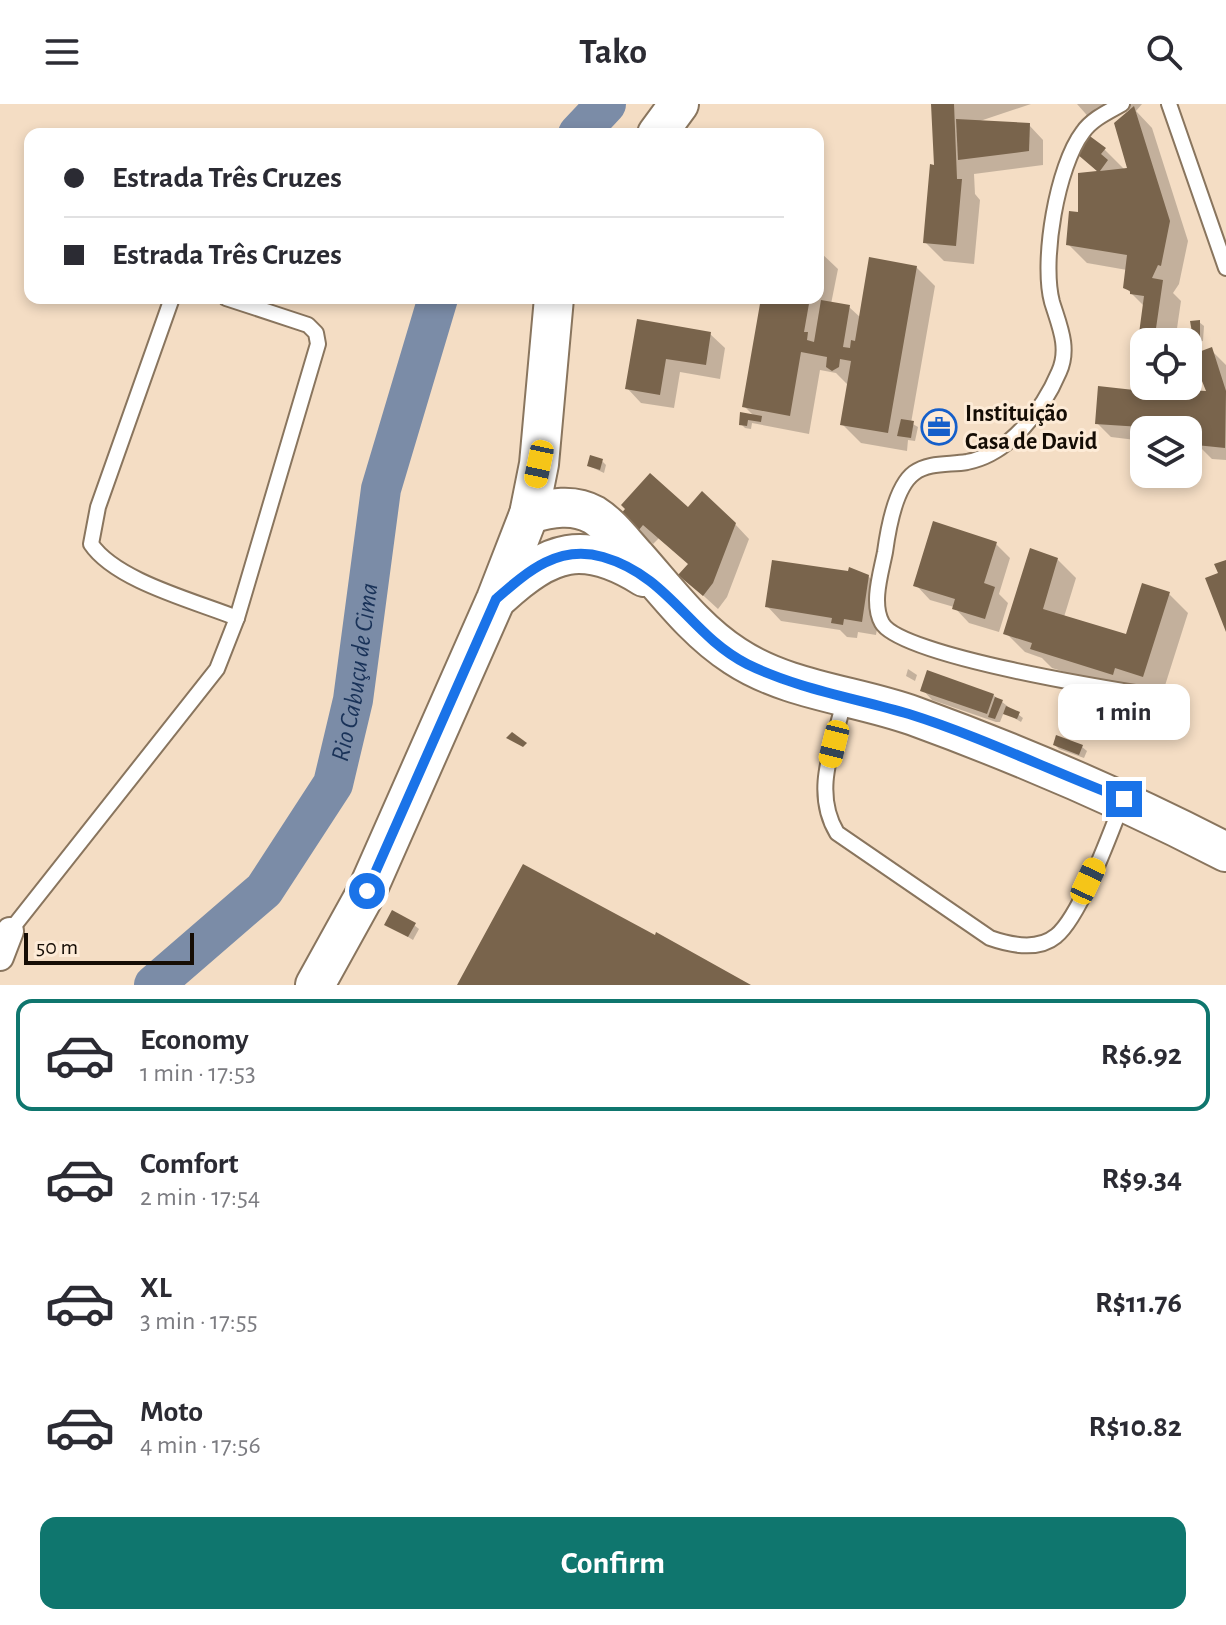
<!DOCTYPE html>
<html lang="en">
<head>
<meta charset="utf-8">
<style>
  body { margin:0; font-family:"Alegreya Sans",sans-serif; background:#f7f7f7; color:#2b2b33; height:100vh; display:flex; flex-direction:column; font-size:30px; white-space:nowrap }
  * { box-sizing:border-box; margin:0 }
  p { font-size:26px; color:#7c7c81 }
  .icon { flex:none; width:44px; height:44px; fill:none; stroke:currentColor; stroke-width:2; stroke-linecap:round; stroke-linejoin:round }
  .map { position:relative; height:881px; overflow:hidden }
  .sheet { display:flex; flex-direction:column; background:#fff; flex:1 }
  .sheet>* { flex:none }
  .banner { position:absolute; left:24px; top:24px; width:800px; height:176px; border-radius:16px; box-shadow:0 4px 12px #0003; display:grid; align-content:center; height:176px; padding:0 40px; background:#fff }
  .buttons { position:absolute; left:1130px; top:224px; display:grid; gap:16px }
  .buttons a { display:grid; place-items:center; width:72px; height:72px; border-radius:16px; background:#fff; box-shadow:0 4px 12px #0003; font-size:40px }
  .scale { position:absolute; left:24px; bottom:20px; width:170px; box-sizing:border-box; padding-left:8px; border:4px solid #150d05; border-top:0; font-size:22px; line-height:28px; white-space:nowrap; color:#150d05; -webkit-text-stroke:6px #fdebd7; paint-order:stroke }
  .end { position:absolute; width:36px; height:36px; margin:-18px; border:10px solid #1a73e8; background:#fff; box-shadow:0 0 0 4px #fff }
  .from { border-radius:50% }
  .bubble { position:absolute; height:56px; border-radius:16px; background:#fff; box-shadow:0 4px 12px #0003; font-size:26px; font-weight:600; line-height:56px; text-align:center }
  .car { position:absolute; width:24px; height:48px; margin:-24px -12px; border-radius:10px; box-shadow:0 0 6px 2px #0007; background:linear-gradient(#f5c518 24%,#345 0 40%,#f5c518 0 76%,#345 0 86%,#f5c518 0) }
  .banner b { display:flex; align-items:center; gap:28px; height:76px; font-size:30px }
  .banner b+b { border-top:2px solid #e1e1e2 }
  .banner i { width:20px; height:20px; background:#2b2b33 }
  ul { padding:14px 0 0; list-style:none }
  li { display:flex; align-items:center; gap:24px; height:112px; margin:0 16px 12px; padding:0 24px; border:4px solid transparent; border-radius:16px }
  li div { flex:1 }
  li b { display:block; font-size:30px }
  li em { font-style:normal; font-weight:600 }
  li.selected { border-color:#0f766e }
  li>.icon { width:72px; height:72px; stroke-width:1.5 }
  .action { display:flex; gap:16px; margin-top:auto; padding:16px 40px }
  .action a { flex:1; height:92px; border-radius:16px; background:#0f766e; color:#fff; font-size:32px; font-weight:600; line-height:92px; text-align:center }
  header { display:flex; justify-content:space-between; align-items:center; height:104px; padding:0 40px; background:#fff; font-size:36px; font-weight:600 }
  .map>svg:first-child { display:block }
  .shadow { fill:#0003 }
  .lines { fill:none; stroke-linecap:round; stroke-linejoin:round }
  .river { stroke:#7b8ca7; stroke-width:40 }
  .building { fill:#79644c }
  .lane-casing { stroke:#89755e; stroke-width:18 }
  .street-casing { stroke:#89755e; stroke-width:30 }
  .secondary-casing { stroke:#89755e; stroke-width:42 }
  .lane { stroke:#fff; stroke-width:14 }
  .street { stroke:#fff; stroke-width:26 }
  .secondary { stroke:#fff; stroke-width:38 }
  .route { stroke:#1a73e8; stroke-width:10 }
  .labels { text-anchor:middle; stroke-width:6; stroke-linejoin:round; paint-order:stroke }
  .poi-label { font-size:24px; font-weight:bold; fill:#150d05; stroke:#fdebd7; text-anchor:start }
  .water-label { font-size:26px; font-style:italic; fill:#193258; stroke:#fdebd7 }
</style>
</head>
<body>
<header><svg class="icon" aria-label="menu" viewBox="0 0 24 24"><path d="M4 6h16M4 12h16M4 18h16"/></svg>Tako<svg class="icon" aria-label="search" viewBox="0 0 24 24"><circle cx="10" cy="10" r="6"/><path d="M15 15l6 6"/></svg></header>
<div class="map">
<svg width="1226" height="881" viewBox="0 0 1226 881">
  <rect width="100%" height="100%" fill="#f4ddc4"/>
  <g class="shadow">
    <polygon points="933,0 1031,0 977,18 1029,21 1043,36 1043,61 974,70 975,90 980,96 974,160 944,157 925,138 936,63"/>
    <polygon points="1077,0 1142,0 1136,7 1152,24 1188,137 1179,180 1173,189 1181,197 1175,238 1144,238 1144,282 1169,282 1168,291 1190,294 1209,289 1202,272 1192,261 1211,246 1226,261 1226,356 1212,355 1200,343 1188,341 1188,326 1144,326 1144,337 1111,333 1097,319 1141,289 1134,282 1144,202 1125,183 1127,166 1087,159 1068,140 1099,69 1079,50 1104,45 1125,66 1129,65 1130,8 1124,2 1093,18"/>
    <polygon points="818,146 838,165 831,200 849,203 861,214 916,163 935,182 911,319 918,323 915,337 908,336 907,347 861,339 842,320 849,282 836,269 820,266 809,330 752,319 751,325 745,324 741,320 742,310 755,313 744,302 763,194 818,194"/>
    <polygon points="639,218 710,230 725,244 720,275 680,268 674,304 641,299 627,284"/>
    <polygon points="1199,218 1204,222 1203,237 1199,238 1194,234"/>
    <polygon points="602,357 606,361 604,369 589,362"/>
    <polygon points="688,406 735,420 749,435 727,493 718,505 681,471 690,461 659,434 653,440 622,411"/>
    <polygon points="996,440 1010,454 999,490 1008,499 999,528 969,519 954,503 930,496 916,481"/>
    <polygon points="1057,455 1076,474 1064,513 1127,533 1169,490 1188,509 1162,591 1132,589 1052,564 1042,554 1025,548 1006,529"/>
    <polygon points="868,472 883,487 876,531 858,528 857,534 847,533 840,526 781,517 767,502"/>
    <polygon points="908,565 917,571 915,577 906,572"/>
    <polygon points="923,586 993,591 1023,614 1021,618 1004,608 1000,618 996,618 932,596"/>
    <polygon points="1057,633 1082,643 1087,647 1084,654 1059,645 1055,641"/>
    <polygon points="387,820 414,821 419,825 413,836"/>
  </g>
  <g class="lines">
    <g class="river">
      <polyline points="578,30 606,0"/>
      <path id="s1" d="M 154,881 L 264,786 L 333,680 L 353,596 L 381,385 L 438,194"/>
    </g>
  </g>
  <g class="building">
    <polygon points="931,0 954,0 957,75 962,75 956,142 923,139 930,60 934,61"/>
    <polygon points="1134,2 1170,117 1161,162 1158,161 1152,174 1163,176 1154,238 1144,238 1144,284 1132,282 1144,192 1130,190 1130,187 1123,184 1127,151 1066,141 1069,107 1078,108 1078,69 1097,67 1077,50 1087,30 1106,44 1101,50 1108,56 1100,67 1127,64 1114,19"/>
    <polygon points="956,15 1030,19 1029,47 958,56"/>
    <polygon points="869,153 917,162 888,329 840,321 851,257 840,255 839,263 832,267 826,263 827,253 801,248 790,312 742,303 761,194 810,194 804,228 808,228 807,236 814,238 821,196 850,201 843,243 850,244 851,236 855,237"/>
    <polygon points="637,215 711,228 706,261 666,255 660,291 625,285"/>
    <polygon points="1200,216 1200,233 1193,234 1190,217"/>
    <polygon points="1212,243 1226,287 1225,344 1196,341 1197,330 1188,329 1188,326 1095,320 1098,282 1188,292 1189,286 1206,287 1196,262 1190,262 1188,252"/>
    <polygon points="740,308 762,312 761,318 748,316 747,322 739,321"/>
    <polygon points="901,315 914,317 911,334 897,332"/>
    <polygon points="590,351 603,355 600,366 587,362"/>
    <polygon points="650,369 688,403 702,387 736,419 713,479 703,492 678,471 688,460 643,421 638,427 620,411 625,405 621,401"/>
    <polygon points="933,417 997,438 984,479 995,483 985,515 952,505 955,495 913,482"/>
    <polygon points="1030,444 1058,454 1043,505 1126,530 1142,479 1170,488 1143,573 1115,564 1113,571 1030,545 1032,539 1003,530"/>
    <polygon points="772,456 848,467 849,463 869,471 862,518 844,515 843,521 831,519 832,514 765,503"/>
    <polygon points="1226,456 1226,528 1205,474 1218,469 1214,460"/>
    <polygon points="927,566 994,590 987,610 920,587"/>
    <polygon points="995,593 1003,596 995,615 988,613"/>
    <polygon points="1006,602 1020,608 1017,615 1003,610"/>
    <polygon points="512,628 527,639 523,643 506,634"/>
    <polygon points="1056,631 1083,641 1079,651 1053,641"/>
    <polygon points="523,760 655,831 656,828 751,881 457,881"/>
    <polygon points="392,806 416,819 408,833 384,821"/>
  </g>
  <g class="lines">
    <defs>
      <g id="lane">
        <path d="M 1122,0 C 1108,8 1092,15 1083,28 C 1057,62 1041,157 1052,198 C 1059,221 1070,244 1059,268 C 1043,306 1009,350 967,358 C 949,361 929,358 914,369 C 895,383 888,426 885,448 C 881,469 871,499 882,519 C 901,553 1122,587 1167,594"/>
        <polyline points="1169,0 1226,164"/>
        <path d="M 172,194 L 98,403 L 91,440 C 116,477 195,497 237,514"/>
        <path d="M 845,593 C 835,639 811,686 837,729 L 990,834 C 1010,841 1038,847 1056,832 C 1080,813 1111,728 1123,697"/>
        <polyline points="10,827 217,565 237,514 318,240 316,229 308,221 226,194"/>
      </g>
      <polyline id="street" points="0,853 10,827"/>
      <g id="secondary">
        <polyline points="657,30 679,0"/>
        <path d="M 529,410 C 550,404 573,399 594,411 C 610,421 624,440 637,454 C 668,489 696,527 735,552 C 788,587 856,591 914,612 C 1021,651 1125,696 1226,748"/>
        <path d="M 500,492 C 550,446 583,435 644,473"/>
        <polyline points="315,881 367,787 496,495 529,410 539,360 554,194"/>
      </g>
    </defs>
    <use href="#lane" class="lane-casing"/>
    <use href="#street" class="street-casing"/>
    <use href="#secondary" class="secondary-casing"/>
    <use href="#lane" class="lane"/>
    <use href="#street" class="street"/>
    <use href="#secondary" class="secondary"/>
  </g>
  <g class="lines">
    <path class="route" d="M 367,787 L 496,495 C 527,468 558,440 603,453 C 669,472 690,531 747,560 C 798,585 855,594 909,610 C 982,633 1053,668 1124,695"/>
  </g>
  <defs>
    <symbol id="office-ring" viewBox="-11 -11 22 22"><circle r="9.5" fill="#fdebd7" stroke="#155fca" stroke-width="1.5"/><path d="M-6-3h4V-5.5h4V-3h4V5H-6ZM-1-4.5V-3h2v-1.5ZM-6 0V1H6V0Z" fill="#155fca"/></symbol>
  </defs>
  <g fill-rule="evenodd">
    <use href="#office-ring" x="919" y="303" width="40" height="40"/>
  </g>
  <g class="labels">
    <g class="poi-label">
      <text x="965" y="317">Instituição<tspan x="965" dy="28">Casa de David</tspan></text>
    </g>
    <g class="water-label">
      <text dy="9" stroke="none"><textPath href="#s1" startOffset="386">Rio Cabuçu de Cima</textPath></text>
    </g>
  </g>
</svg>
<div class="buttons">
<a><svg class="icon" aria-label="locate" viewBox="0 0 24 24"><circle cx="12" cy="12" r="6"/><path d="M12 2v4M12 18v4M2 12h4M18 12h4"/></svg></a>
<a><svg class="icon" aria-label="layers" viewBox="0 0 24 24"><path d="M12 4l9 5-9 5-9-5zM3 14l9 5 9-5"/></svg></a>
</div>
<div class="scale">50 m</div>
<i class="end from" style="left:367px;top:787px"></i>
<i class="end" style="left:1124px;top:695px"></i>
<div class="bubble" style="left:1058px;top:580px;width:132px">1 min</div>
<i class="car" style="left:539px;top:360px;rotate:192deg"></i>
<i class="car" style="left:834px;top:640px;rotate:194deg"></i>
<i class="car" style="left:1088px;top:777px;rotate:25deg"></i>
<div class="banner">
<b><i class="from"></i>Estrada Três Cruzes</b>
<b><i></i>Estrada Três Cruzes</b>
</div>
</div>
<section class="sheet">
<ul>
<li class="selected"><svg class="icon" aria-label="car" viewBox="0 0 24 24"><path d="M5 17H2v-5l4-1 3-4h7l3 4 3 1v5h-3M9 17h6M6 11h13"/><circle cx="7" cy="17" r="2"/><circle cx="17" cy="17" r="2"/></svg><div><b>Economy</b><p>1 min · 17:53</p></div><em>R$6.92</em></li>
<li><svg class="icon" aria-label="car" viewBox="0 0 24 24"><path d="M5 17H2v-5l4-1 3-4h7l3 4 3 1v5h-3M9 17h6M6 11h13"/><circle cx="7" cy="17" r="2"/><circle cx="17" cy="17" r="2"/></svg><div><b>Comfort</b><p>2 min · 17:54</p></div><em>R$9.34</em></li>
<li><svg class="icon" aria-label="car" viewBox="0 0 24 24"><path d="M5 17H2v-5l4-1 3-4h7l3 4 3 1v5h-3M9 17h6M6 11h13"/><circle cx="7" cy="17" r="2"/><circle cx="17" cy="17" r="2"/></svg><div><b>XL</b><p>3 min · 17:55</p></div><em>R$11.76</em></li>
<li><svg class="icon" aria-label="car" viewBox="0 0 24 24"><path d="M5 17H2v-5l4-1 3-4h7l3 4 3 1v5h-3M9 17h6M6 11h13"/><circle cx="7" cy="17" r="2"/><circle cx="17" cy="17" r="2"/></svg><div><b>Moto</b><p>4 min · 17:56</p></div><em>R$10.82</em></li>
</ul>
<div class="action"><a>Confirm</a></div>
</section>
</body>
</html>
